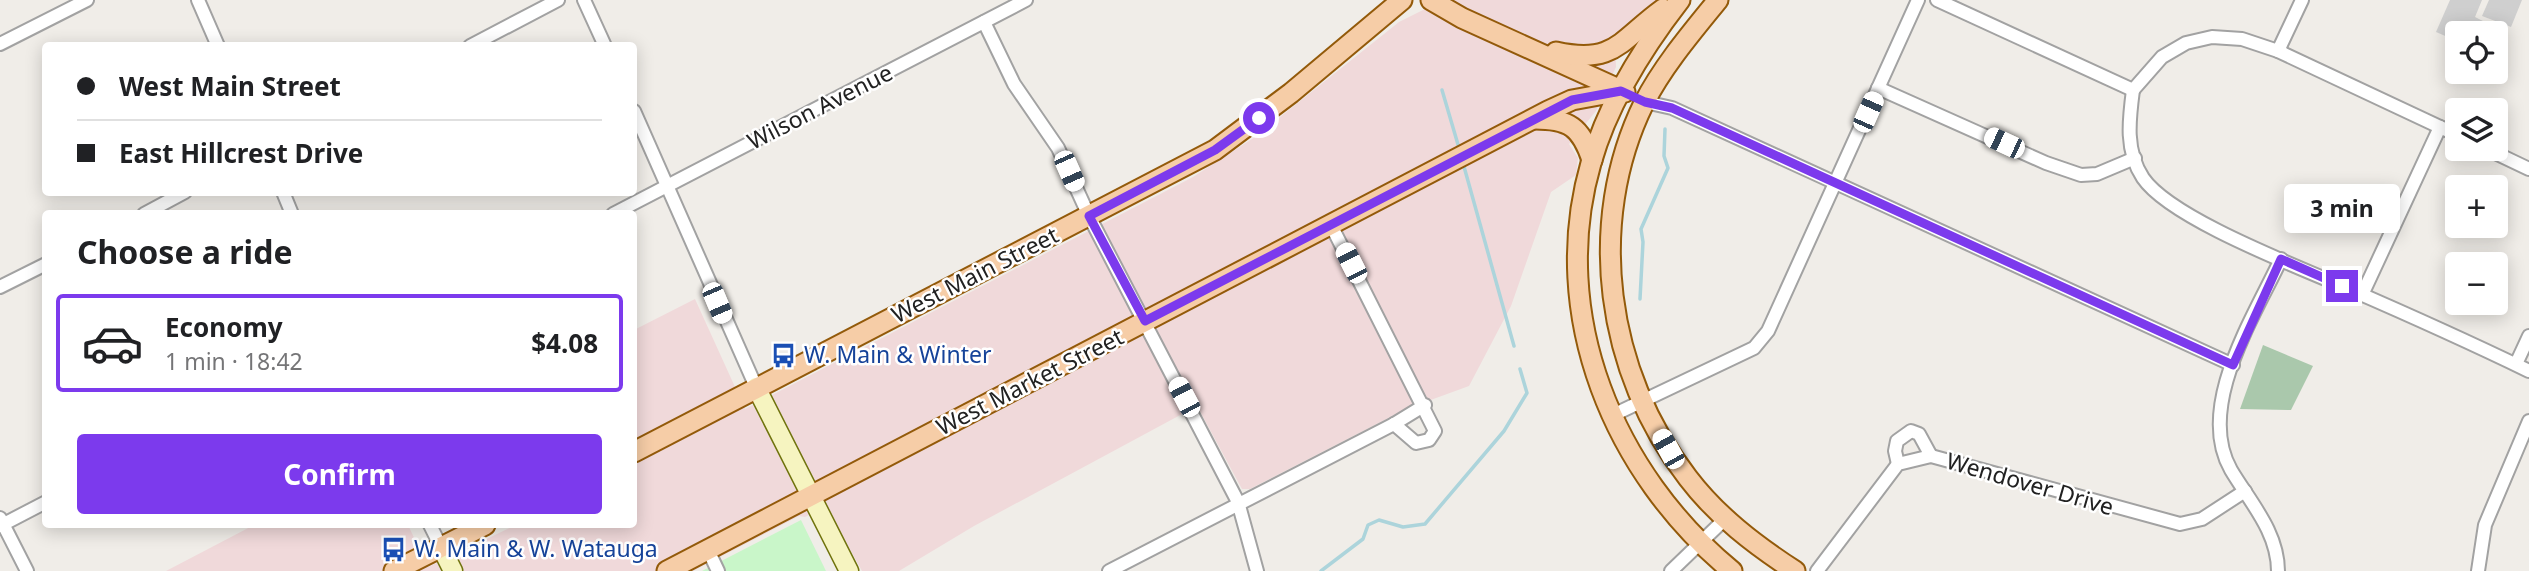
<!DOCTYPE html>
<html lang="en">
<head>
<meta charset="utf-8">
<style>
  body { margin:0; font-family:"Noto Sans",sans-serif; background:#f2f2f2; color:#202124; height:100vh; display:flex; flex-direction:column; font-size:26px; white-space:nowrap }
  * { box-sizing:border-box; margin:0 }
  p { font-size:23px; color:#757577 }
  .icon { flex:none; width:38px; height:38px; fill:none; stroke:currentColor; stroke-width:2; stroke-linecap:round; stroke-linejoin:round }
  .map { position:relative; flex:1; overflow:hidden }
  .panel { position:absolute; left:42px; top:210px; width:595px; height:318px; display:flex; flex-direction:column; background:#fff; border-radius:7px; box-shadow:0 4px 18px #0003 }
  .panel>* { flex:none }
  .hud { position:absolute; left:42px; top:42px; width:595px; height:154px; border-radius:7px; box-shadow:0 4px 18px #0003; display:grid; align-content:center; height:154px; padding:0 35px; background:#fff }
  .fabs { position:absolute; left:2445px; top:21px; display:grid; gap:14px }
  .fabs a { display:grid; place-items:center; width:63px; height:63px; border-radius:7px; background:#fff; box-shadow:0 4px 18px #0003; font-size:35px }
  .end { position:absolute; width:32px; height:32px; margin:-16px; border:9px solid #7c3aed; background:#fff; box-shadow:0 0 0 4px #fff }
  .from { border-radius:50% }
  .bubble { position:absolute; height:49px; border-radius:7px; background:#fff; box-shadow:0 4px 18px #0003; font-size:23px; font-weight:700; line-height:49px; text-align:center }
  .car { position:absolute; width:21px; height:42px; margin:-21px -10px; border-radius:9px; box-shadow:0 0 5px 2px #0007; background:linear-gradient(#fff 24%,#345 0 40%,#fff 0 76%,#345 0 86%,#fff 0) }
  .hud b { display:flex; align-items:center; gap:24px; height:66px; font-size:26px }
  .hud b+b { border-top:2px solid #e0e0e0 }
  .hud i { width:18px; height:18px; background:#202124 }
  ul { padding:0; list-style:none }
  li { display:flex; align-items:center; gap:21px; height:98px; margin:0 14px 10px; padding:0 21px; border:4px solid transparent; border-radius:7px }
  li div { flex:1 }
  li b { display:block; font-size:26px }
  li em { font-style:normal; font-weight:700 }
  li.on { border-color:#7c3aed }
  li>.icon { width:63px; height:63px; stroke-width:1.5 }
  h2 { padding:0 35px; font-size:32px; line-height:84px }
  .cta { display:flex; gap:14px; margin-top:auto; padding:14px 35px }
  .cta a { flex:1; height:80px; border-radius:7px; background:#7c3aed; color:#fff; font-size:28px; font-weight:700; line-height:80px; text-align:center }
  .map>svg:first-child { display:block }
  .commercial { fill:#f0d9da }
  .religious { fill:#cfcfcf }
  .cemetery { fill:#aac8ac }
  .park { fill:#c9f6c9 }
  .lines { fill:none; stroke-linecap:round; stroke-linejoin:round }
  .stream { stroke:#acd4db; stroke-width:3.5 }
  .street-casing { stroke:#a2a2a2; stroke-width:16 }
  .secondary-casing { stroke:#70730d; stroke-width:21 }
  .primary-casing { stroke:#935a0a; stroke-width:23 }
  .street { stroke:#fff; stroke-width:12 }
  .secondary { stroke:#f6f4c0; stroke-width:18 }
  .primary { stroke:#f6cda7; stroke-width:19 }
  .route { stroke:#7c3aed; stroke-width:9 }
  .labels { text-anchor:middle; stroke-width:5; stroke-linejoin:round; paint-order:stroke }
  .street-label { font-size:23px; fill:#212121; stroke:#fff }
  .transit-label { font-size:23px; fill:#164399; stroke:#fff; text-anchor:start }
</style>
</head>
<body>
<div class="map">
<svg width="2529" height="571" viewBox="0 0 2529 571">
  <rect width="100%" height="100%" fill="#f0ede8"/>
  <polygon class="commercial" points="1443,0 1659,0 1615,41 1616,67 1596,111 1569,144 1578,158 1576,175 1551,192 1511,306 1469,386 1406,409 1250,489 1242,489 1197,406 974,526 899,571 862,571 826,507 805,517 799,516 693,571 166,571 254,525 408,525 428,567 516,525 634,525 634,330 695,299 745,409 1193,177 1255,137 1399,22"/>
  <g class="religious">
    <polygon points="2450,0 2482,0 2475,17 2489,24 2485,33 2457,33 2457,41 2436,32"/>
    <polygon points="2489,0 2522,0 2511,27 2482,16"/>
  </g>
  <polygon class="cemetery" points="2263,345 2313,366 2291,410 2240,409"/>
  <polygon class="park" points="801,520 826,571 702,571"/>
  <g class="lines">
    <g class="stream">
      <polyline points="1442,90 1459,148"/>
      <polyline points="1463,163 1514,346"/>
      <polyline points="1640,299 1643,242 1641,229 1668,168 1664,156 1665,129"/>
      <polyline points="1321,571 1363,539 1368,525 1379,520 1403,527 1425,524 1504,431 1527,393 1520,369"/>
    </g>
    <defs>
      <g id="street">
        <polyline points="198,0 218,46"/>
        <polyline points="584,0 605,46"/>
        <polyline points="1937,0 2133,90"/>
        <polyline points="984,22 1014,84 1058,148 1089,216 1238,502 1257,571"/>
        <polyline points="0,44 87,0"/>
        <polyline points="470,46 558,0"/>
        <polyline points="2278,51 2302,0"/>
        <polyline points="1878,88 2046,163 2081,175 2097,174 2135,158"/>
        <path d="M 2133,90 C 2129,120 2125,151 2143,178 C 2171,219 2299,267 2349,289 C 2409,315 2469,342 2529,371"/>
        <polyline points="2133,90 2162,57 2186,43 2212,37 2242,39 2278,51 2457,135"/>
        <polyline points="1645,102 1672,108 2233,365"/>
        <polyline points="634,111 756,387"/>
        <polyline points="2487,149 2529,169"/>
        <polyline points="283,192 292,214"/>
        <polyline points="144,214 185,192"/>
        <polyline points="613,214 1026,0"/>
        <polyline points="1331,225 1435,431 1429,440 1416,443 1394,424"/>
        <polyline points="0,287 46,264"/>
        <polyline points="2362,295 2440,127"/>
        <polyline points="2516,364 2529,336"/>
        <polyline points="1611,416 1754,348 1768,331 1918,0"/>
        <polyline points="1898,464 1895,451 1897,441 1911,431 1919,434 1931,456"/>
        <polyline points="0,518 27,571"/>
        <polyline points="430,525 441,547"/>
        <polyline points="0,526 46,502"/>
        <polyline points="708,550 718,571"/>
        <polyline points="1109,571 1394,424 1425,405"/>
        <polyline points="1671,571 1725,519"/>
        <polyline points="1817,571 1898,464 1931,456 2180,524 2202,519 2245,491"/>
        <path d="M 2278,571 C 2278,532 2250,502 2231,470 C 2195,407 2254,317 2281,259"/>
        <polyline points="2478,571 2485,525 2529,421"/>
      </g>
      <g id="secondary">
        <polyline points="756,387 849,571"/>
        <polyline points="441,547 453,571"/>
      </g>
      <g id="primary">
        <polyline points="1431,0 1462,18 1625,92"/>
        <path d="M 1680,0 C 1642,49 1608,103 1591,163 C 1547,315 1614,474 1732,571"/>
        <path d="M 1718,0 C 1692,32 1663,66 1644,103 C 1585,223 1606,373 1688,478 C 1717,516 1755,545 1795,571"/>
        <path d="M 1556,52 C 1615,65 1620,40 1663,9"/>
        <path d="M 1535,119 C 1569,119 1581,127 1592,160"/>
        <polyline points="634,452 1215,150 1291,93 1402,0"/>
        <polyline points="394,571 485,525"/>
        <polyline points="667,571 1548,111 1572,100 1621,91"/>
      </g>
    </defs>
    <use href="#street" class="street-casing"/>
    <use href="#secondary" class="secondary-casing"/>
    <use href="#primary" class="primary-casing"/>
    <use href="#street" class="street"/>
    <use href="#secondary" class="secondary"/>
    <use href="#primary" class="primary"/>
  </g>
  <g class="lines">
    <polyline class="route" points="1259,118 1215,150 1089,216 1145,321 1572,100 1621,91 1645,102 1672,108 2233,365 2281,259 2342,286"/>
  </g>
  <defs>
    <symbol id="bus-bare" viewBox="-9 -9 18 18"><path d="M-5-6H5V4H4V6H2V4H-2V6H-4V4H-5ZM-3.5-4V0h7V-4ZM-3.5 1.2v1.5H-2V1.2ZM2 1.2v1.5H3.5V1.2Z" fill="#1a4fb4" stroke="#fff" stroke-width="2.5" paint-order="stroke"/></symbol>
  </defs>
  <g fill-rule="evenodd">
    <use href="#bus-bare" x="766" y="338" width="35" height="35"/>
    <use href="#bus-bare" x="376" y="532" width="35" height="35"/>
  </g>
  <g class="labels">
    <g class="street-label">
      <text transform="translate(820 107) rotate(-27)" y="8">Wilson Avenue</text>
      <text transform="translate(975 275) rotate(-27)" y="8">West Main Street</text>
      <text transform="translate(1030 382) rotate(-27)" y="8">West Market Street</text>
      <text transform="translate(2030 484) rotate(16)" y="8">Wendover Drive</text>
    </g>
    <g class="transit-label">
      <text x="804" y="363">W. Main &amp; Winter</text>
      <text x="414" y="557">W. Main &amp; W. Watauga</text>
    </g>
  </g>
</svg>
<div class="fabs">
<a><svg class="icon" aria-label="locate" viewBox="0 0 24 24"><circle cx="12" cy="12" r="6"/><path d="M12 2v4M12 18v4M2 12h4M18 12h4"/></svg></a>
<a><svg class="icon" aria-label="layers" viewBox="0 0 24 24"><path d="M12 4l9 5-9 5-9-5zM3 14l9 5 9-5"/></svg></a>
<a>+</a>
<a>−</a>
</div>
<i class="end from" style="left:1259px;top:118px"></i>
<i class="end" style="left:2342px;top:286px"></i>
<div class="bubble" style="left:2284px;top:184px;width:116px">3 min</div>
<i class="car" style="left:1868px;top:112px;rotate:24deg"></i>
<i class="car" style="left:2004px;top:143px;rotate:295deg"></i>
<i class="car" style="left:1069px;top:171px;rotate:156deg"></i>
<i class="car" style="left:1351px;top:263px;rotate:333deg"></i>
<i class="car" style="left:717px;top:303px;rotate:157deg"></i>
<i class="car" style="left:1184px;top:397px;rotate:332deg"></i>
<i class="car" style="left:1668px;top:449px;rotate:331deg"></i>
<div class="hud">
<b><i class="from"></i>West Main Street</b>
<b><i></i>East Hillcrest Drive</b>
</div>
<section class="panel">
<h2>Choose a ride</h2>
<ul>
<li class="on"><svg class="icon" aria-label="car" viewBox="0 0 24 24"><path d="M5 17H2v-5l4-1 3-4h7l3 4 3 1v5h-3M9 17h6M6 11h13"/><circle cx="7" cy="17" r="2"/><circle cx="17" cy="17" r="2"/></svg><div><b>Economy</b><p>1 min · 18:42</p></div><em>$4.08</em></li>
</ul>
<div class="cta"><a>Confirm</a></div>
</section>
</div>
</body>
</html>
